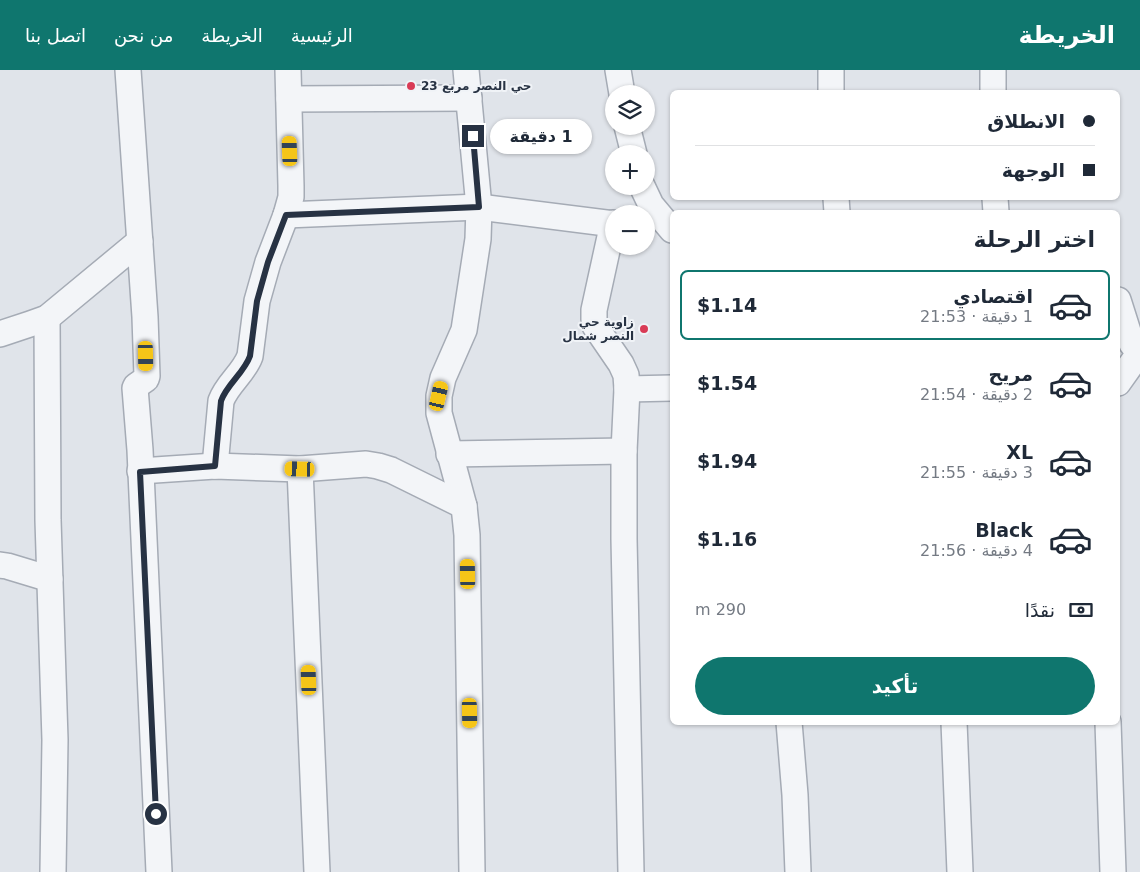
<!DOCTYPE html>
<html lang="ar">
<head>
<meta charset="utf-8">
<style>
  body { margin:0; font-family:"DejaVu Sans",Vazirmatn,sans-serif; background:#f6f6f7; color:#1f2937; direction:rtl; height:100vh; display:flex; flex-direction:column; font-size:19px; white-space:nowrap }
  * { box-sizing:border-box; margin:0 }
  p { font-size:16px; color:#747a83 }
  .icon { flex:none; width:28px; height:28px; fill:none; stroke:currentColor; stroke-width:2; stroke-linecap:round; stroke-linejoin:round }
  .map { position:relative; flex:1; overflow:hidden; direction:ltr }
  .sheet { position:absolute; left:670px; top:140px; width:450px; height:515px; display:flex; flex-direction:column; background:#fff; border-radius:8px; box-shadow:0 1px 4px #0004; direction:rtl }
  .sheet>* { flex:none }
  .top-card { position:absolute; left:670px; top:20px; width:450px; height:110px; border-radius:8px; box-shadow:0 1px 4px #0004; direction:rtl; display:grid; align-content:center; height:110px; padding:0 25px; background:#fff }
  .buttons { position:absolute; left:605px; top:15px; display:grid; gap:10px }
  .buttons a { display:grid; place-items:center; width:50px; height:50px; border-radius:50%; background:#fff; box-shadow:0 1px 4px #0004; font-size:25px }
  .end { position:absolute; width:22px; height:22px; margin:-11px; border:6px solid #273243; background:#fff; box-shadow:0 0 0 2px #fff }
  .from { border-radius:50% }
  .bubble { position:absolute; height:35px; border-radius:18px; background:#fff; box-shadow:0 1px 4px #0004; font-size:16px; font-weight:700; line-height:35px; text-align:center; direction:rtl }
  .car { position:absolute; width:15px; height:30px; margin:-15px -8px; border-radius:6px; box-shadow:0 0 4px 1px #0007; background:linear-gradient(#f5c518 24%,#345 0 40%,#f5c518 0 76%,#345 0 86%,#f5c518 0) }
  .top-card b { display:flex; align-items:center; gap:18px; height:48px; font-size:19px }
  .top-card b+b { border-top:1px solid #e0e1e3 }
  .top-card i { width:12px; height:12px; background:#1f2937 }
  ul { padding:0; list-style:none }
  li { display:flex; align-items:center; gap:15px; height:70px; margin:0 10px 8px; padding:0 15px; border:2px solid transparent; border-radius:8px }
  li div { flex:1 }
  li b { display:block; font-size:19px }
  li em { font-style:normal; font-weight:700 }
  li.current { border-color:#0f766e }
  li>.icon { width:45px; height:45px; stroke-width:1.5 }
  h2 { padding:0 25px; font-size:22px; line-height:60px }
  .pay { display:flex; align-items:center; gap:12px; height:55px; padding:0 25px; font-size:19px }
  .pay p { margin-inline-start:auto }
  .action { display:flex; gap:10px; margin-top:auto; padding:10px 25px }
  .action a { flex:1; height:58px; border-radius:30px; background:#0f766e; color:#fff; font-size:20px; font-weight:700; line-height:58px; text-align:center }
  header { display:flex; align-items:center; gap:30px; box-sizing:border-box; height:70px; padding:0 25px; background:#0f766e; color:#fff }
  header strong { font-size:24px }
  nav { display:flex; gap:28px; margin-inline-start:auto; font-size:18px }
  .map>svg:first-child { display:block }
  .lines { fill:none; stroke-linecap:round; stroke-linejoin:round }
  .minor-casing { stroke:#a5abb5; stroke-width:28 }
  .minor { stroke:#f3f5f8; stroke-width:25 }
  .route { stroke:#273243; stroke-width:6 }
  .poi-dot { fill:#d93b56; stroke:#f0f3f7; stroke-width:2 }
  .labels { text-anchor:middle; stroke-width:4; stroke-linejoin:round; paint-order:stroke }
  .poi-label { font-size:12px; font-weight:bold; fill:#273243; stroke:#f0f3f7; text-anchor:start }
</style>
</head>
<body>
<header>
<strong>الخريطة</strong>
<nav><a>الرئيسية</a><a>الخريطة</a><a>من نحن</a><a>اتصل بنا</a></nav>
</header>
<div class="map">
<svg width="1140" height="802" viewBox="0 0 1140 802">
  <rect width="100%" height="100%" fill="#e0e4ea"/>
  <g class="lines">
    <defs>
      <g id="minor">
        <polyline points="128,0 145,247 147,306 146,309 136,316 135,318 140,380 159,802"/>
        <polyline points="466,0 479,137 478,169 464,260 443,308 439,326 439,343 464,436 467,465 472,802"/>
        <polyline points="618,0 622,24"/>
        <polyline points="831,0 831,22"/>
        <polyline points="993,0 993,22"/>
        <polyline points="289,29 469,28"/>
        <polyline points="627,56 634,84"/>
        <polyline points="642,116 651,135 672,160"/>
        <polyline points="836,128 837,142"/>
        <polyline points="995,128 996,142"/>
        <polyline points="286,145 479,137 614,154"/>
        <polyline points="613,153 594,240 594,249 595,256 621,294 626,305 627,319 624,381 624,469 631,802"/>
        <polyline points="1118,230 1132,274 1140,282"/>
        <polyline points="47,248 48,450 55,670 53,802"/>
        <polyline points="0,264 30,254 47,248 140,171"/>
        <polyline points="1118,313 1140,282"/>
        <polyline points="627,319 672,318"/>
        <polyline points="449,384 624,381"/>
        <path d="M 215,396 L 221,331 C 227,314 244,303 250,286 L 257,231 L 268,192 L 286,145 L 291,127 L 291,116 L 288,0"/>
        <polyline points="300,399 317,802"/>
        <polyline points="140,401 215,396 300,399 366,394 378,396 391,400 464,436"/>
        <polyline points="0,495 7,496 50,509"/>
        <polyline points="789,652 795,725 798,802"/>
        <polyline points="954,652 960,802"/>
        <polyline points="1108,652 1113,802"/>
      </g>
    </defs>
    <use href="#minor" class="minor-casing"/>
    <use href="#minor" class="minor"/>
  </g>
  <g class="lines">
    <path class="route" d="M 156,744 L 140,402 L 215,396 L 221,331 C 227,314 244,303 250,286 L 257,231 L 268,192 L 286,145 L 479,137 L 473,66"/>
  </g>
  <g class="poi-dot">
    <circle cx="411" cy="16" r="5"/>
    <circle cx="644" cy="259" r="5"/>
  </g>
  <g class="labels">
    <g class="poi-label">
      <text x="421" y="20">حي النصر مربع 23</text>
      <text x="634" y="256" text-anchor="end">زاوية حي<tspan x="634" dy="14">النصر شمال</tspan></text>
    </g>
  </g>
</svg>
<div class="buttons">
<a><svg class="icon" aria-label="layers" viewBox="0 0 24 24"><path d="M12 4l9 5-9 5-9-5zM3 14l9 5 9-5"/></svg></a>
<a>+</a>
<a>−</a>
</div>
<i class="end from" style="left:156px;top:744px"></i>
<i class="end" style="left:473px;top:66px"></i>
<div class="bubble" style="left:490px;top:49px;width:102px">1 دقيقة</div>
<i class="car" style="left:290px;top:81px;rotate:358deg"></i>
<i class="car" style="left:146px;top:286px;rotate:179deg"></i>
<i class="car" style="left:439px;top:326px;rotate:13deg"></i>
<i class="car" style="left:300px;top:399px;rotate:272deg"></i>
<i class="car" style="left:468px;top:504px;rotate:359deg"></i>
<i class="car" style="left:309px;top:610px;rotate:358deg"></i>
<i class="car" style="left:470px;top:643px;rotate:179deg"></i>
<div class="top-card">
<b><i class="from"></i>الانطلاق</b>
<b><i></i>الوجهة</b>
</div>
<section class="sheet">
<h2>اختر الرحلة</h2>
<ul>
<li class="current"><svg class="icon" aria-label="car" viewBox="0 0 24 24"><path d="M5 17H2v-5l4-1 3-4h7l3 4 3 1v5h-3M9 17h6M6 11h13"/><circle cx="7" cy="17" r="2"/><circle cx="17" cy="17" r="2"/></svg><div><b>اقتصادي</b><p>1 دقيقة · 21:53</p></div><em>$1.14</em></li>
<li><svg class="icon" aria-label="car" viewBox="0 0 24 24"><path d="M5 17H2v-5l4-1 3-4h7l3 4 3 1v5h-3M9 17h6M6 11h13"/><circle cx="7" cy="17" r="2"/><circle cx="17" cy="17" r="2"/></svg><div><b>مريح</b><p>2 دقيقة · 21:54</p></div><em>$1.54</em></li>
<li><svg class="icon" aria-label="car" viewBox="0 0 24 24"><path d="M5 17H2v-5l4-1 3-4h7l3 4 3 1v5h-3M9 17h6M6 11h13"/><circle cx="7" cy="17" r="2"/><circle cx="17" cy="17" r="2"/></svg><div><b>XL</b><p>3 دقيقة · 21:55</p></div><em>$1.94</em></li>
<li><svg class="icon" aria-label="car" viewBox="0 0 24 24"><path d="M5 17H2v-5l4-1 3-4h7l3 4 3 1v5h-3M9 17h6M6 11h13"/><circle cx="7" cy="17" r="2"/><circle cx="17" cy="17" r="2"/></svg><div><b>Black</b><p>4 دقيقة · 21:56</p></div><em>$1.16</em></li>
</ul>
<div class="pay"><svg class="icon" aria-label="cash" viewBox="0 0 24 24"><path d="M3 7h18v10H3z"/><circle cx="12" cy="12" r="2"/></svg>نقدًا<p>290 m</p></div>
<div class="action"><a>تأكيد</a></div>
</section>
</div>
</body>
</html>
